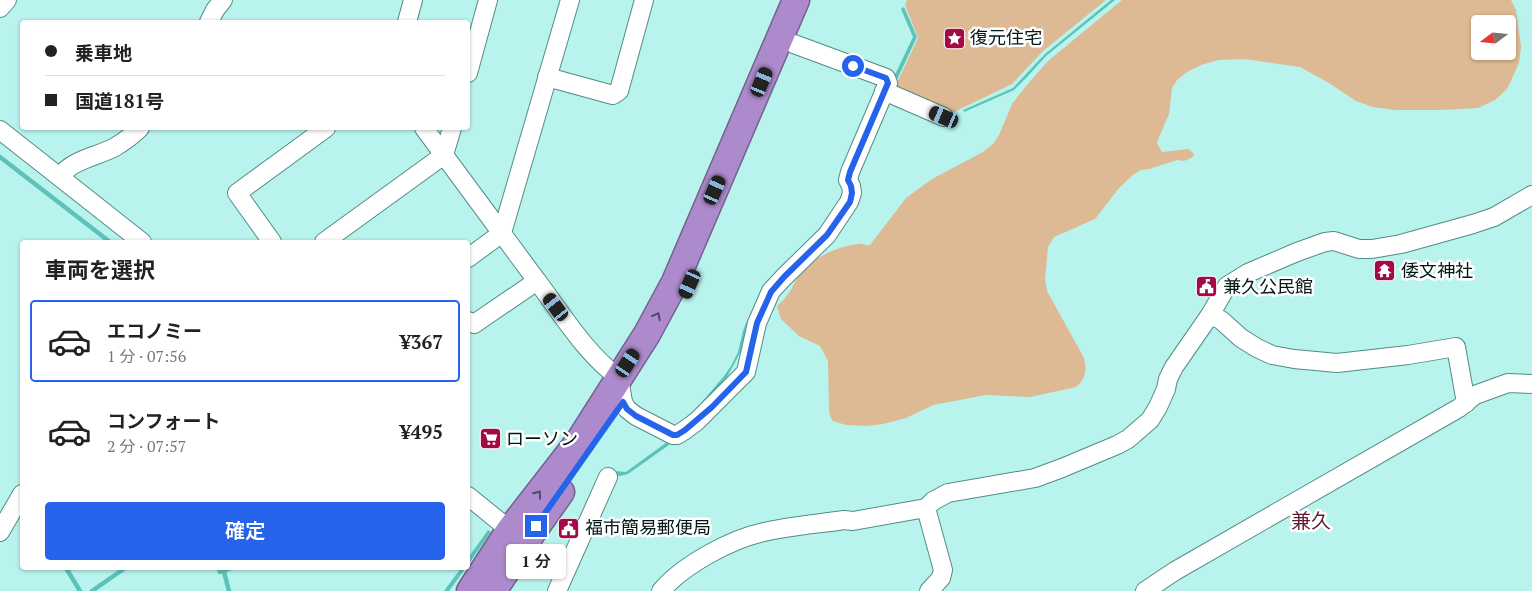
<!DOCTYPE html>
<html lang="ja">
<head>
<meta charset="utf-8">
<style>
  body { margin:0; font-family:"PT Serif","Noto Sans JP",serif; background:#f6f6f6; color:#222; height:100vh; display:flex; flex-direction:column; font-size:19px; white-space:nowrap }
  * { box-sizing:border-box; margin:0 }
  p { font-size:16px; color:#767676 }
  .icon { flex:none; width:28px; height:28px; fill:none; stroke:currentColor; stroke-width:2; stroke-linecap:round; stroke-linejoin:round }
  .map { position:relative; flex:1; overflow:hidden }
  .panel { position:absolute; left:20px; top:240px; width:450px; height:330px; display:flex; flex-direction:column; background:#fff; border-radius:5px; box-shadow:0 1px 4px #0004 }
  .panel>* { flex:none }
  .top-card { position:absolute; left:20px; top:20px; width:450px; height:110px; border-radius:5px; box-shadow:0 1px 4px #0004; display:grid; align-content:center; height:110px; padding:0 25px; background:#fff }
  .needle { width:32px; rotate:254deg }
  .buttons { position:absolute; left:1471px; top:15px; display:grid; gap:10px }
  .buttons a { display:grid; place-items:center; width:45px; height:45px; border-radius:5px; background:#fff; box-shadow:0 1px 4px #0004; font-size:25px }
  .end { position:absolute; width:22px; height:22px; margin:-11px; border:6px solid #2563eb; background:#fff; box-shadow:0 0 0 2px #fff }
  .from { border-radius:50% }
  .bubble { position:absolute; height:35px; border-radius:5px; background:#fff; box-shadow:0 1px 4px #0004; font-size:16px; font-weight:600; line-height:35px; text-align:center }
  .car { position:absolute; width:15px; height:30px; margin:-15px -8px; border-radius:6px; box-shadow:0 0 4px 1px #0007; background:linear-gradient(#222 24%,#8ab4d8 0 40%,#222 0 76%,#8ab4d8 0 86%,#222 0) }
  .top-card b { display:flex; align-items:center; gap:18px; height:48px; font-size:19px }
  .top-card b+b { border-top:1px solid #e0e0e0 }
  .top-card i { width:12px; height:12px; background:#222 }
  ul { padding:0; list-style:none }
  li { display:flex; align-items:center; gap:15px; height:82px; margin:0 10px 8px; padding:0 15px; border:2px solid transparent; border-radius:5px }
  li div { flex:1 }
  li b { display:block; font-size:19px }
  li em { font-style:normal; font-weight:600 }
  li.on { border-color:#2563eb }
  li>.icon { width:45px; height:45px; stroke-width:1.5 }
  h2 { padding:0 25px; font-size:22px; line-height:60px }
  .primary-button { display:flex; gap:10px; margin-top:auto; padding:10px 25px }
  .primary-button a { flex:1; height:58px; border-radius:5px; background:#2563eb; color:#fff; font-size:20px; font-weight:600; line-height:58px; text-align:center }
  .map>svg:first-child { display:block }
  .green { fill:#ddb994; fill-rule:evenodd }
  .water { fill:#5dc2ba }
  .lines { fill:none; stroke-linecap:round; stroke-linejoin:round }
  .stream { stroke:#5dc2ba; stroke-width:4.5 }
  .minor-casing { stroke:#538c86; stroke-width:20 }
  .highway-casing { stroke:#71628c; stroke-width:29 }
  .minor { stroke:#fff; stroke-width:18 }
  .highway { stroke:#ad8acc; stroke-width:26 }
  .oneway { stroke:#4f4b68 }
  .route { stroke:#2563eb; stroke-width:6 }
  .labels { text-anchor:middle; stroke-width:5; stroke-linejoin:round; paint-order:stroke }
  .poi-label { font-size:18px; fill:#021816; stroke:#fff; text-anchor:start }
  .quarter-label { font-size:20px; fill:#611d2f; stroke:#fff }
</style>
</head>
<body>
<div class="map">
<svg width="1532" height="591" viewBox="0 0 1532 591">
  <rect width="100%" height="100%" fill="#b8f3ed"/>
  <g class="green">
    <polygon points="907,0 1106,0 1043,51 1012,84 954,112 895,87 918,38 905,5"/>
    <path d="M 1122,0 L 1511,0 L 1516,10 L 1521,47 L 1519,63 L 1507,89 L 1495,100 L 1478,108 L 1439,110 L 1396,110 L 1373,107 L 1356,101 L 1329,83 L 1300,67 L 1244,59 L 1218,60 L 1201,65 L 1187,72 L 1177,80 L 1172,88 L 1169,114 L 1159,137 L 1157,143 L 1162,152 L 1189,149 L 1194,154 L 1193,157 L 1184,161 L 1177,160 L 1149,169 L 1141,170 L 1134,174 L 1119,188 L 1095,219 L 1054,237 L 1048,247 L 1045,279 L 1047,291 L 1084,358 C 1087,369 1086,379 1076,387 L 1030,397 L 986,395 L 933,405 L 906,418 L 883,424 L 867,426 L 846,425 L 833,421 L 830,416 L 829,410 L 828,361 L 820,346 L 799,336 L 781,319 L 777,306 C 781,302 785,299 788,294 C 793,288 795,280 800,274 C 812,258 840,245 859,244 C 863,243 866,246 870,245 L 906,198 L 932,179 L 983,152 L 993,144 L 999,135 L 1012,104 L 1026,86 L 1048,61 ZM 1480,24 L 1508,24 L 1508,51 L 1480,51 Z"/>
  </g>
  <g class="water">
    <polygon points="1111,0 1115,0 1046,56 1027,77 1014,90 964,112 963,110 1013,88 1045,54"/>
    <polygon points="904,7 917,37 895,84 891,83 913,37 901,9"/>
    <polygon points="766,288 749,325 740,353 733,366 727,377 698,410 696,409 724,376 731,366 738,352 743,331 746,323"/>
    <polygon points="667,442 669,445 628,474 620,476 614,475 615,471 626,472"/>
    <polygon points="488,530 491,532 468,565 468,558"/>
    <polygon points="461,568 466,568 449,591 444,591"/>
  </g>
  <g class="lines">
    <g class="stream">
      <polyline points="0,157 110,242"/>
      <polyline points="66,568 80,591"/>
      <polyline points="219,568 220,572 231,568"/>
      <polyline points="223,568 229,591"/>
      <polyline points="92,591 125,568"/>
    </g>
    <defs>
      <g id="minor">
        <polyline points="0,8 7,0"/>
        <polyline points="209,22 215,10 223,0"/>
        <polyline points="407,22 413,0"/>
        <polyline points="468,73 488,0"/>
        <polyline points="547,77 613,95 619,91 644,0"/>
        <polyline points="884,91 944,117"/>
        <polyline points="424,128 537,281"/>
        <polyline points="0,130 142,242"/>
        <path d="M 60,176 C 74,159 96,157 115,147 C 125,141 133,135 140,128"/>
        <polyline points="272,242 237,193 326,128"/>
        <polyline points="324,242 444,155 452,128"/>
        <polyline points="468,258 502,233 570,0"/>
        <polyline points="1210,315 1221,320 1241,338 1257,348 1272,355 1294,359 1337,363 1408,355 1456,347 1466,403"/>
        <path d="M 468,321 L 474,324 L 537,281 C 562,314 585,353 619,378 L 623,402 L 627,409 L 636,416 L 673,435 L 677,435 L 685,430 L 697,421 L 746,372 L 757,323 L 771,291 L 784,277 L 827,235 L 849,202 L 852,193 L 851,186 L 848,180 L 850,172 L 888,83 L 886,78 L 794,44"/>
        <polyline points="468,496 564,574"/>
        <polyline points="926,508 943,570 941,578 929,591"/>
        <polyline points="0,532 22,494"/>
        <polyline points="557,591 608,477"/>
        <path d="M 661,591 C 683,565 731,539 764,532 C 790,526 818,524 844,520 L 853,521 L 926,508 L 933,501 L 948,493 L 1035,478 L 1062,468 L 1117,445 L 1128,439 L 1150,420 L 1158,407 L 1166,389 L 1168,379 L 1174,367 L 1210,315 L 1227,286 L 1248,273 L 1297,252 L 1325,242 L 1334,241 L 1359,249 L 1372,249 L 1401,244 L 1473,224 L 1494,217 L 1532,195"/>
        <polyline points="1145,591 1175,571 1459,408 1475,395 1508,383 1532,384"/>
      </g>
      <g id="highway">
        <polyline points="470,591 509,531 579,441 647,334 675,282 796,0"/>
        <polyline points="493,591 525,543 561,492"/>
      </g>
    </defs>
    <use href="#minor" class="minor-casing"/>
    <use href="#highway" class="highway-casing"/>
    <use href="#minor" class="minor"/>
    <use href="#highway" class="highway"/>
  </g>
  <defs><path id="oneway-chevron" d="M-2-3.5L2.5 0L-2 3.5" fill="none" stroke-width="1.6" stroke-linecap="round" stroke-linejoin="round" transform="scale(1.25)"/></defs>
  <g class="oneway">
    <use href="#oneway-chevron" transform="translate(657 316) rotate(-62)"/>
    <use href="#oneway-chevron" transform="translate(538 494) rotate(-52)"/>
  </g>
  <g class="lines">
    <polyline class="route" points="536,526 623,402 627,409 636,416 673,435 677,435 685,430 712,407 746,372 757,323 771,292 784,277 827,235 850,202 852,193 851,186 848,180 850,172 888,83 886,78 853,66"/>
  </g>
  <defs>
    <symbol id="sight-square" viewBox="-11 -11 22 22"><rect x="-9" y="-9" width="18" height="18" rx="4" fill="#a30a45" stroke="#fff"/><path d="M0-6L1.8-2.2L6-1.7L2.9 1.2L3.7 5.4L0 3.3L-3.7 5.4L-2.9 1.2L-6-1.7L-1.8-2.2Z" fill="#fff"/></symbol>
    <symbol id="temple-square" viewBox="-11 -11 22 22"><rect x="-9" y="-9" width="18" height="18" rx="4" fill="#a30a45" stroke="#fff"/><path d="M0-6L5-2H3V0L6.5 2.5H4V6H1.5V3h-3V6H-4V2.5H-6.5L-3 0V-2H-5Z" fill="#fff"/></symbol>
    <symbol id="civic-square" viewBox="-11 -11 22 22"><rect x="-9" y="-9" width="18" height="18" rx="4" fill="#a30a45" stroke="#fff"/><path d="M-.6-6.5H3V-4.5H.6V-3L4-1V1h2V6H-6V1h2V-1L-.6-3ZM-1.2 2.5V6h2.4V2.5Z" fill="#fff"/></symbol>
    <symbol id="supermarket-square" viewBox="-11 -11 22 22"><rect x="-9" y="-9" width="18" height="18" rx="4" fill="#a30a45" stroke="#fff"/><path d="M-6-5.5h2.5l.6 2H6L4.5 2H-2.5L-4.4-4H-6ZM-1.5 3.2a1.3 1.3 0 1 0 .1 0ZM3 3.2a1.3 1.3 0 1 0 .1 0Z" fill="#fff"/></symbol>
  </defs>
  <g fill-rule="evenodd">
    <use href="#sight-square" x="942" y="26" width="25" height="25"/>
    <use href="#temple-square" x="1372" y="258" width="25" height="25"/>
    <use href="#civic-square" x="1194" y="274" width="25" height="25"/>
    <use href="#supermarket-square" x="478" y="426" width="25" height="25"/>
    <use href="#civic-square" x="556" y="516" width="25" height="25"/>
  </g>
  <g class="labels">
    <g class="poi-label">
      <text x="970" y="44">復元住宅</text>
      <text x="1401" y="277">倭文神社</text>
      <text x="1223" y="293">兼久公民館</text>
      <text x="506" y="445">ローソン</text>
      <text x="585" y="534">福市簡易郵便局</text>
    </g>
    <g class="quarter-label">
      <text x="1311" y="528">兼久</text>
    </g>
  </g>
</svg>
<div class="buttons">
<a><svg class="needle" viewBox="-14 -14 28 28"><path d="M0-13l5 13h-10z" fill="#e53935"/><path d="M0 13l5-13h-10z" fill="#767676"/></svg></a>
</div>
<i class="end from" style="left:853px;top:66px"></i>
<i class="end" style="left:536px;top:526px"></i>
<div class="bubble" style="left:506px;top:544px;width:60px">1 分</div>
<i class="car" style="left:762px;top:82px;rotate:23deg"></i>
<i class="car" style="left:944px;top:117px;rotate:293deg"></i>
<i class="car" style="left:715px;top:190px;rotate:24deg"></i>
<i class="car" style="left:690px;top:284px;rotate:204deg"></i>
<i class="car" style="left:556px;top:307px;rotate:323deg"></i>
<i class="car" style="left:628px;top:363px;rotate:33deg"></i>
<div class="top-card">
<b><i class="from"></i>乗車地</b>
<b><i></i>国道181号</b>
</div>
<section class="panel">
<h2>車両を選択</h2>
<ul>
<li class="on"><svg class="icon" aria-label="car" viewBox="0 0 24 24"><path d="M5 17H2v-5l4-1 3-4h7l3 4 3 1v5h-3M9 17h6M6 11h13"/><circle cx="7" cy="17" r="2"/><circle cx="17" cy="17" r="2"/></svg><div><b>エコノミー</b><p>1 分 · 07:56</p></div><em>¥367</em></li>
<li><svg class="icon" aria-label="car" viewBox="0 0 24 24"><path d="M5 17H2v-5l4-1 3-4h7l3 4 3 1v5h-3M9 17h6M6 11h13"/><circle cx="7" cy="17" r="2"/><circle cx="17" cy="17" r="2"/></svg><div><b>コンフォート</b><p>2 分 · 07:57</p></div><em>¥495</em></li>
</ul>
<div class="primary-button"><a>確定</a></div>
</section>
</div>
</body>
</html>
